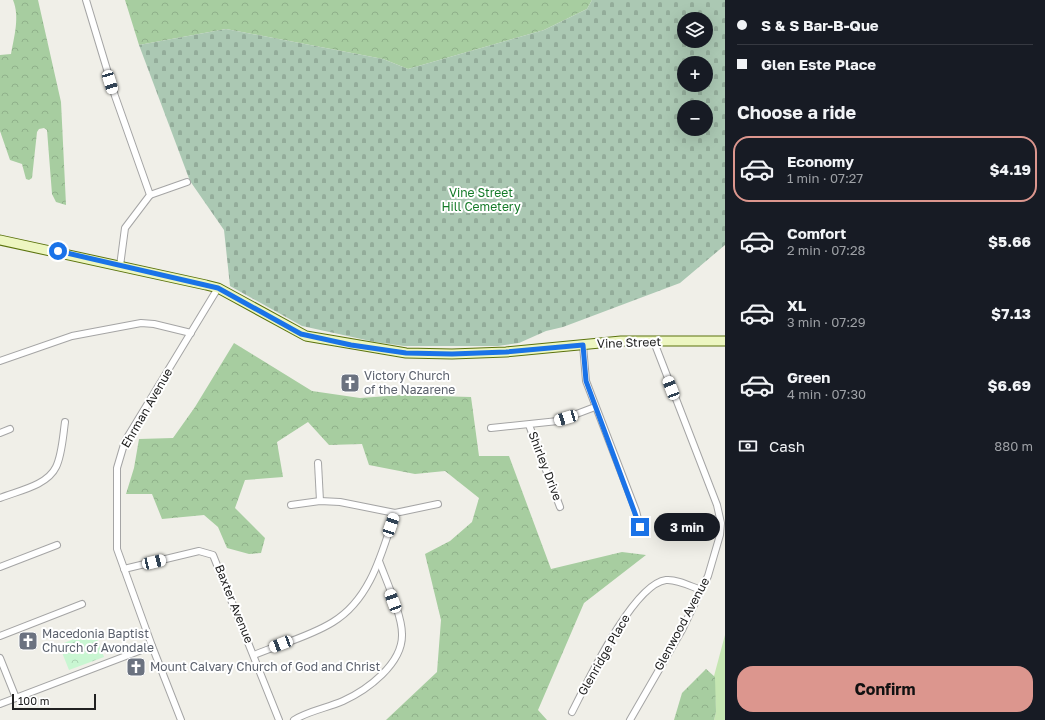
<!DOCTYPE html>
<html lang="en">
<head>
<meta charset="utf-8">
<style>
  body { margin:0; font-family:"Golos Text",sans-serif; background:#20242c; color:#f1f3f6; height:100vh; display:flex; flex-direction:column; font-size:15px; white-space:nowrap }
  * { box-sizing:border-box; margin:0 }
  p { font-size:13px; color:#9ea1a6 }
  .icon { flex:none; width:22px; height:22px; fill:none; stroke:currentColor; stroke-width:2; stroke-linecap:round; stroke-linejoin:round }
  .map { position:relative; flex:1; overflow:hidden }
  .drawer { display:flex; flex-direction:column; background:#171b24; width:320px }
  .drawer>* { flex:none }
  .hud { display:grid; align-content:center; height:88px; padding:0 12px; background:#171b24 }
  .controls { position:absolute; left:677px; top:12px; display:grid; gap:8px }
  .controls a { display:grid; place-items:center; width:36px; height:36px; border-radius:50%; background:#171b24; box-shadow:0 4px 16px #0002; font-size:20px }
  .scale { position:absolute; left:12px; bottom:10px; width:84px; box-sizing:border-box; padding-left:4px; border:2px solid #212121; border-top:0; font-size:11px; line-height:14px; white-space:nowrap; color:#212121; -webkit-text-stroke:3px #fff; paint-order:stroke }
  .end { position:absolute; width:18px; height:18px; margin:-9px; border:5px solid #1a73e8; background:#fff; box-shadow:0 0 0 2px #fff }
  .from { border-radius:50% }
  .bubble { position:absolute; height:28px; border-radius:14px; background:#171b24; box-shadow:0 4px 16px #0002; font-size:13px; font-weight:700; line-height:28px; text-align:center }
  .car { position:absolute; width:12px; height:24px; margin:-12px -6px; border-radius:5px; box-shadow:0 0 3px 1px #0007; background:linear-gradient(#fff 24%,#345 0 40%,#fff 0 76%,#345 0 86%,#fff 0) }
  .hud b { display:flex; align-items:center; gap:14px; height:38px; font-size:15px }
  .hud b+b { border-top:1px solid #363941 }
  .hud i { width:10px; height:10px; background:#f1f3f6 }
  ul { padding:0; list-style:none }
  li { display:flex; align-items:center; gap:12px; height:66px; margin:0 8px 6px; padding:0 4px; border:2px solid transparent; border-radius:16px }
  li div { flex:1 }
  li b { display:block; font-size:15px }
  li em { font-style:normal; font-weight:700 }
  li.current { border-color:#dc968e }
  li>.icon { width:36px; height:36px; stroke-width:1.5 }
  h2 { padding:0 12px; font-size:18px; line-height:48px }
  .pay { display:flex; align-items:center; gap:10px; height:44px; padding:0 12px; font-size:15px }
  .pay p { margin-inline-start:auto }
  .action { display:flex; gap:8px; margin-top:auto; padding:8px 12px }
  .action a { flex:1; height:46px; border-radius:16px; background:#dc968e; color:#111; font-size:16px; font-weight:700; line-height:46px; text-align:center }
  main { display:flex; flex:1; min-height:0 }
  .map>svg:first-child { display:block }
  .grass { fill:#c5e6b2 }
  .forest { fill:url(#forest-crowns) }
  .cemetery { fill:url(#cemetery-stones); fill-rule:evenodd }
  .park { fill:url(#park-crowns) }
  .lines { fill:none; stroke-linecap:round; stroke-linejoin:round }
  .street-casing { stroke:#a5a5a5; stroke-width:8 }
  .secondary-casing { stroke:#5b730d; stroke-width:11 }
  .street { stroke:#fff; stroke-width:6 }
  .secondary { stroke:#edf6c1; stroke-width:9 }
  .route { stroke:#1a73e8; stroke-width:5 }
  .labels { text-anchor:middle; stroke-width:4; stroke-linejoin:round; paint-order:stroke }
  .park-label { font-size:12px; fill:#147a28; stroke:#fff }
  .street-label { font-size:12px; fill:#212121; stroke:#fff }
  .worship-label { font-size:12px; fill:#5b616d; stroke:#fff; text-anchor:start }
</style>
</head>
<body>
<main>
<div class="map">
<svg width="725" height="720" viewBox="0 0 725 720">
  <defs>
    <pattern id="forest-crowns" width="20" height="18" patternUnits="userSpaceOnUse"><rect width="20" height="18" fill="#a7cda0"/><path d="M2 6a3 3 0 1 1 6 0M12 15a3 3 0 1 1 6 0" fill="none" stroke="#8fb08a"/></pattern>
    <pattern id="cemetery-stones" width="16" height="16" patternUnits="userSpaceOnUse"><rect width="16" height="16" fill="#abc8b3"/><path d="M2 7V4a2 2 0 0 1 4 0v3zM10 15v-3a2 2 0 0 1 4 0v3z" fill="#93ac9a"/></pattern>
    <pattern id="park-crowns" width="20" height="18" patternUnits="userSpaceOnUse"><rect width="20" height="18" fill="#c9f6d2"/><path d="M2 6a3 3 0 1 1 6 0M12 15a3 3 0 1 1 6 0" fill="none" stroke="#acd3b4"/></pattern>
  </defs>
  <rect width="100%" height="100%" fill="#f0efe8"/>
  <polygon class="grass" points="725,635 725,720 714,720 716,712 714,676"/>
  <g class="forest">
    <path d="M 13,0 L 38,0 L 61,102 L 66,205 L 56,202 L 52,194 L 47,130 L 44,128 L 39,129 L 37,132 L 32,178 L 29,180 L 26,179 L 22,164 L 10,160 L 0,131 L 0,55 L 11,54 C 14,37 20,17 13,0 Z"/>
    <polygon points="125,0 592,0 587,9 544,30 408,69 383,59 226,29 139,45"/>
    <polygon points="234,343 312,391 360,398 402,395 471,397 479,456 509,456 551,569 622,552 646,555 584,603 538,710 547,720 386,720 437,672 441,620 425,554 450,541 472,522 479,498 445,471 415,474 369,465 362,444 329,445 308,422 277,442 283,477 245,480 235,508 265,538 261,553 249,554 227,548 218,527 204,515 162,519 152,494 126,494 134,468 139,439 173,438 195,407"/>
    <polygon points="706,669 715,677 716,712 714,720 674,720 682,693"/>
  </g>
  <path class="cemetery" d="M 592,0 L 725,0 L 725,245 L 680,283 L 563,327 L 546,331 L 519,343 L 498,346 L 404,346 L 375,342 L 302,326 L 230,286 L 224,230 L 190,181 L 139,45 L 226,29 L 383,59 L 408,69 L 544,30 L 587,9 ZM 684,19 L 706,19 L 706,41 L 684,41 ZM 684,63 L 706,63 L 706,85 L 684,85 ZM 684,107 L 706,107 L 706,129 L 684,129 Z"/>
  <polygon class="park" points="94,631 104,657 69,670 59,645"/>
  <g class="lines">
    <defs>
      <g id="street">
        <polyline points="86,0 115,96 150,195 125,228 120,266"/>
        <polyline points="150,195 187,182"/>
        <polyline points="583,345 586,381 636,511 640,527"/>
        <polyline points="0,361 72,336 141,323 154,324 191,333"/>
        <polyline points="529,425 560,507"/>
        <polyline points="491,428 558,421 595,407"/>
        <polyline points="0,433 10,429"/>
        <polyline points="318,463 320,501"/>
        <path d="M 0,498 C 17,491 47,486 56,467 C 62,455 63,436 65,422"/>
        <polyline points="291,505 320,501 340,502 395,513 438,504"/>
        <polyline points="0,567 57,545"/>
        <polyline points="124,569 199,551 213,555 279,720"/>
        <polyline points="0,636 82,604"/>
        <path d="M 254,655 C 280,644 309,637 333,622 C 371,599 382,552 395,513"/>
        <polyline points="0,658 16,698"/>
        <polyline points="0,704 152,646"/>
        <path d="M 572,712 C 587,683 633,584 666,580 C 677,579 690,586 701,590"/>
        <polyline points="181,720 152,646 117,549 117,468 125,441 218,288"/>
        <path d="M 294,720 C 308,711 327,708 343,701 C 367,690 403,664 402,634 C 402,615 386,580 379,561"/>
        <polyline points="630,720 682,630 708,576 720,535 721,523 717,505 654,342"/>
      </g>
      <polyline id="secondary" points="0,240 206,285 218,288 306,336 406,353 452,354 506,352 621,341 725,341"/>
    </defs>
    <use href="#street" class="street-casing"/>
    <use href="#secondary" class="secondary-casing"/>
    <use href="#street" class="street"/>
    <use href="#secondary" class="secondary"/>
  </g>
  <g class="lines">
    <polyline class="route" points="58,251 218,288 301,334 351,345 406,353 452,354 506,352 583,345 586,381 640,527"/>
  </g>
  <defs>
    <symbol id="church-square" viewBox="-11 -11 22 22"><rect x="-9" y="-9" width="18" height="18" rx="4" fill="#6b7280" stroke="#fff"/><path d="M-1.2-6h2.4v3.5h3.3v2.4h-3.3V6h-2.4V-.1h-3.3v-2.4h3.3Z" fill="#fff"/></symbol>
  </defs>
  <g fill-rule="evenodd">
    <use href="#church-square" x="339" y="372" width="22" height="22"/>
    <use href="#church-square" x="17" y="630" width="22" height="22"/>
    <use href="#church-square" x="125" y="656" width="22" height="22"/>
  </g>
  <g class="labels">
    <g class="park-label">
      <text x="481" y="197">Vine Street<tspan x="481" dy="14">Hill Cemetery</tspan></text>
    </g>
    <g class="street-label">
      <text transform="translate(629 343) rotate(-2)" y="4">Vine Street</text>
      <text transform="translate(147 408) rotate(-60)" y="4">Ehrman Avenue</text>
      <text transform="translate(545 466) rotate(69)" y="4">Shirley Drive</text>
      <text transform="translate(234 604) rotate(68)" y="4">Baxter Avenue</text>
      <text transform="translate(682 624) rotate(-62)" y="4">Glenwood Avenue</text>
      <text transform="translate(604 655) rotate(-60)" y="4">Glenridge Place</text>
    </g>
    <g class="worship-label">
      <text x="364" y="380">Victory Church<tspan x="364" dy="14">of the Nazarene</tspan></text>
      <text x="42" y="638">Macedonia Baptist<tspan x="42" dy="14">Church of Avondale</tspan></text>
      <text x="150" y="671">Mount Calvary Church of God and Christ</text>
    </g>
  </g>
</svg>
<div class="controls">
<a><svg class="icon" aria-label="layers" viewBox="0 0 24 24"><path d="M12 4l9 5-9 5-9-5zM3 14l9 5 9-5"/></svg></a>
<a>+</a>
<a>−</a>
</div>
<div class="scale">100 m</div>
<i class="end from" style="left:58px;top:251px"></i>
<i class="end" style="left:640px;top:527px"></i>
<div class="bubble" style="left:654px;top:513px;width:66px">3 min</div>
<i class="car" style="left:110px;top:82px;rotate:163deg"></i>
<i class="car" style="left:671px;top:388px;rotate:339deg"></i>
<i class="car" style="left:566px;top:418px;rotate:253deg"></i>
<i class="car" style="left:391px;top:525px;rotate:19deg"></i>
<i class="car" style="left:154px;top:562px;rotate:77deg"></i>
<i class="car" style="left:393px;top:601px;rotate:340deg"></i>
<i class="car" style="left:281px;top:644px;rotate:249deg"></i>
</div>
<section class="drawer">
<div class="hud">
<b><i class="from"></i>S &amp; S Bar-B-Que</b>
<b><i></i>Glen Este Place</b>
</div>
<h2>Choose a ride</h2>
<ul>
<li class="current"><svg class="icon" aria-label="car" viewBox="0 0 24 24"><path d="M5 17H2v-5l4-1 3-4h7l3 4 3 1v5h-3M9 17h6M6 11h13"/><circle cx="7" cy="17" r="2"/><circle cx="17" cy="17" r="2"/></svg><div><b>Economy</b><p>1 min · 07:27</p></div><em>$4.19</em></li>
<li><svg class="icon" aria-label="car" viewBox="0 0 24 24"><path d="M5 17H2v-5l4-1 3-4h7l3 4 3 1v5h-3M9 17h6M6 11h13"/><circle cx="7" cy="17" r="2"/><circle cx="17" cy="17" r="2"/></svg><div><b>Comfort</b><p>2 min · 07:28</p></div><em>$5.66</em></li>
<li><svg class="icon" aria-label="car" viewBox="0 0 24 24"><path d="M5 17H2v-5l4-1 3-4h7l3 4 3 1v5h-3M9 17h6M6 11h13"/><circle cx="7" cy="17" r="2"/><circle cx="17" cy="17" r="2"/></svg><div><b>XL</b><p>3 min · 07:29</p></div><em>$7.13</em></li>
<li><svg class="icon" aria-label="car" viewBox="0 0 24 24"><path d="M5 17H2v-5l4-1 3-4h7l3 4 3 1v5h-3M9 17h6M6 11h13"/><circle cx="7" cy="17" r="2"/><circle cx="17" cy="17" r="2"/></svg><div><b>Green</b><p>4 min · 07:30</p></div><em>$6.69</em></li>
</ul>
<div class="pay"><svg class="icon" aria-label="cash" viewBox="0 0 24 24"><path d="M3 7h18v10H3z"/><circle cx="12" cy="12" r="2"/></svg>Cash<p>880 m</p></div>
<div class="action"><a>Confirm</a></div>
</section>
</main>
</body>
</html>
